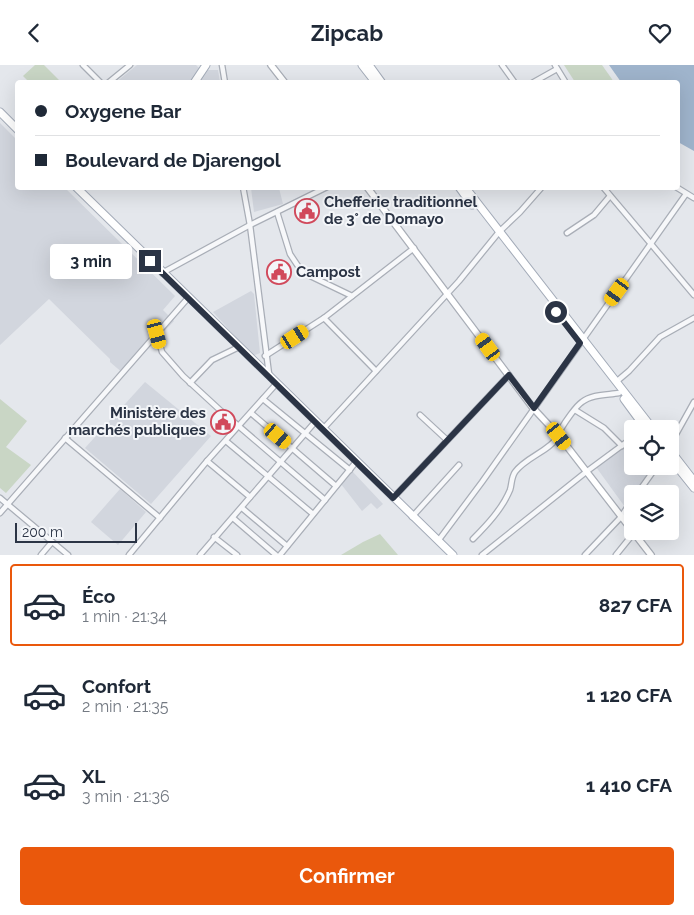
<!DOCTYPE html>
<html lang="fr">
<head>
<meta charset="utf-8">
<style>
  body { margin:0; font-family:Raleway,sans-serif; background:#f2f2f3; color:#1f2937; height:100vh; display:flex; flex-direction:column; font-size:19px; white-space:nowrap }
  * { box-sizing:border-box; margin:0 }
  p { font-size:16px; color:#747a83 }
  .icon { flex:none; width:28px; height:28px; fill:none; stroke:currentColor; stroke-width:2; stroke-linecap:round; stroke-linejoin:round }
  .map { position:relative; height:490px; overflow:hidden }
  .side { display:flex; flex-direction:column; background:#fff; flex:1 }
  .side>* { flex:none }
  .hud { position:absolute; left:15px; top:15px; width:665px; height:110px; border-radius:5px; box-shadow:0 5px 20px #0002; display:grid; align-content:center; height:110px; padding:0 20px; background:#fff }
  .fabs { position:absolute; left:624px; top:355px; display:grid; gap:10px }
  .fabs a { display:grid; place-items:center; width:55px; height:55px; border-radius:5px; background:#fff; box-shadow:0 5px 20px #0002; font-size:25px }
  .scale { position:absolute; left:15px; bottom:12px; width:122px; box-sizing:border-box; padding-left:5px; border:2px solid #2b3445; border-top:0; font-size:14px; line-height:18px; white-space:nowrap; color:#2b3445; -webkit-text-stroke:4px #f4f6f9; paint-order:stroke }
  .end { position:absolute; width:22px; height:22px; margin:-11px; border:6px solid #2b3445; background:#fff; box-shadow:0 0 0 2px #fff }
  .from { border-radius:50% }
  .bubble { position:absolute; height:35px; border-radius:5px; background:#fff; box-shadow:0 5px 20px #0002; font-size:16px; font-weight:700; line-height:35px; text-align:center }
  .car { position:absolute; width:15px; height:30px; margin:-15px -8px; border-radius:6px; box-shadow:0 0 4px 1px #0007; background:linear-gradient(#f5c518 24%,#345 0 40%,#f5c518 0 76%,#345 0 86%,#f5c518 0) }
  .hud b { display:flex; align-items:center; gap:18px; height:48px; font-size:19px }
  .hud b+b { border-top:1px solid #e0e1e3 }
  .hud i { width:12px; height:12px; background:#1f2937 }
  ul { padding:9px 0 0; list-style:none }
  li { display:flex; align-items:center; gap:15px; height:82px; margin:0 10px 8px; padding:0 10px; border:2px solid transparent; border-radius:5px }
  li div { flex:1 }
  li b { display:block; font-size:19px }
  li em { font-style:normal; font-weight:700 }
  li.on { border-color:#ea580c }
  li>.icon { width:45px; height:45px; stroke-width:1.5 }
  .cta { display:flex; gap:10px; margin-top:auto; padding:10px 20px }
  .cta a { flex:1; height:58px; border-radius:5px; background:#ea580c; color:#fff; font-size:20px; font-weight:700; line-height:58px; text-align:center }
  header { display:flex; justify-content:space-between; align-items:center; height:65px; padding:0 20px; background:#fff; font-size:22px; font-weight:700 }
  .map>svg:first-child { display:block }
  .built { fill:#d2d6de }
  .green { fill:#c9d6c5 }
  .water { fill:#9fb4cc }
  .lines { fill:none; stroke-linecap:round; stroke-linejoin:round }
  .minor-casing { stroke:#a9aeb7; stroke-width:7 }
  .secondary-casing { stroke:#a9aeb7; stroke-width:8 }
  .primary-casing { stroke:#a3abb8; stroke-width:9 }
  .minor { stroke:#f7f8fa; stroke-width:4.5 }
  .secondary { stroke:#fff; stroke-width:5.5 }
  .primary { stroke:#fff; stroke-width:7 }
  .route { stroke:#2b3445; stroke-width:6 }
  .labels { text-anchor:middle; stroke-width:4; stroke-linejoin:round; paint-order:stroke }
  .poi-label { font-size:15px; font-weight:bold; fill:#2b3445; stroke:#f4f6f9; text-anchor:start }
</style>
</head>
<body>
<header><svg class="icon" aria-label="back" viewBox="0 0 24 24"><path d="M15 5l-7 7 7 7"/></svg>Zipcab<svg class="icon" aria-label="heart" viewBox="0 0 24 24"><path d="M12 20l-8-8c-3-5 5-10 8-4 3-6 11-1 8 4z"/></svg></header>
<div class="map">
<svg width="694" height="490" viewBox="0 0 694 490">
  <rect width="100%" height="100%" fill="#e4e7ec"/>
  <g class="built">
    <polygon points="137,0 196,0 201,5 192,17 115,18"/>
    <polygon points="208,5 218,5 220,17 199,17"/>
    <polygon points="0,58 17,75 18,122 65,123 175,231 163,245 174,256 124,309 110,297 110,294 49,234 0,280"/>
    <polygon points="251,123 279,123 283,139 254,147"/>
    <polygon points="251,226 254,229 260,288 253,291 213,247"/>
    <polygon points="145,317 211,371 151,439 85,383"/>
    <polygon points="632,375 632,401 654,401 634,429 632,429 632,432 625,442 596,402"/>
    <polygon points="352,406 383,439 377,444 371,438 362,446 341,419"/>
    <polygon points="120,424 146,447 118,480 91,457"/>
  </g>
  <g class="green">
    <polygon points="35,0 44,0 61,17 29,17 23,11"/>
    <polygon points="564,0 602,0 614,17 575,17"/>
    <polygon points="0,334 27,356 6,382 31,400 6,428 0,423"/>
    <polygon points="380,469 398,490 341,490 363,477"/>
  </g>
  <polygon class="water" points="609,0 694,0 694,86 678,77 678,18 621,17"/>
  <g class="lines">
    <defs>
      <g id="minor">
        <polyline points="83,0 101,18"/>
        <polyline points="222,0 225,18"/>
        <polyline points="502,0 515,18"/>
        <polyline points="555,0 566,18"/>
        <polyline points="108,18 130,0"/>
        <polyline points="532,18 557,4"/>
        <polyline points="243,122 250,160 269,309"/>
        <polyline points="603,122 694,230"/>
        <polyline points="676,122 694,133"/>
        <polyline points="277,147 290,189 302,207 352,231"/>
        <polyline points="567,168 594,150 610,131"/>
        <polyline points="162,208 250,160 327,122"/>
        <polyline points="324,253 376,306"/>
        <polyline points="157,269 162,287 183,311 221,346 325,435"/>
        <polyline points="265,291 324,253 414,183"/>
        <polyline points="616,317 629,306 660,272 694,253"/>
        <polyline points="190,318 212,295 239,282"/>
        <polyline points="263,334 350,405"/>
        <polyline points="575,345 604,363 622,381"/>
        <polyline points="251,348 336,421"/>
        <polyline points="420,350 447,375"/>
        <polyline points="323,364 459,216 499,167 520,147 542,122"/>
        <polyline points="65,373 160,453"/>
        <polyline points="226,376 313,449"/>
        <polyline points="670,380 694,337"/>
        <polyline points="207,396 250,432"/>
        <polyline points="637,429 657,401"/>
        <polyline points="0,433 68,490"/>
        <polyline points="393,433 509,310"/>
        <polyline points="242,443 287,481"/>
        <polyline points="0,448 188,233"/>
        <polyline points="412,452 459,400"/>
        <polyline points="233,453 276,490"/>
        <polyline points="214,472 237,490"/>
        <path d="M 473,474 C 487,460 502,444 510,425 C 512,419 511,413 515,407 C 526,392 548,387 559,371 C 560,369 560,366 561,364 C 565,357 576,341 582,337 C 592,329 608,330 619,328"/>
        <polyline points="438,476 482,417 686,129"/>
        <polyline points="41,490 52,477"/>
        <polyline points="129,490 207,396 277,318"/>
        <polyline points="200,490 315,357"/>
        <polyline points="280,490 356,397"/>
        <polyline points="482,490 586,407 632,373"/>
        <polyline points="585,490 621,452 632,435"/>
        <polyline points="616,490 633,469"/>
      </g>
      <g id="secondary">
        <polyline points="271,0 285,18"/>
        <polyline points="367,122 533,343 559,371 651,490"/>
      </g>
      <g id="primary">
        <polyline points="362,0 376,18"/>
        <polyline points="369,0 382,18"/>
        <polyline points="194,18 206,0"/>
        <polyline points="0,47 18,65"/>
        <polyline points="76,122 453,490"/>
        <polyline points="459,122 472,140"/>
        <polyline points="465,122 653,364"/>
        <polyline points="624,334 646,364"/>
        <polyline points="670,385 694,416"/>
        <polyline points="670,393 694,423"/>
      </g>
    </defs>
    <use href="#minor" class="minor-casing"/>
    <use href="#secondary" class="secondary-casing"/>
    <use href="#primary" class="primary-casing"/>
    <use href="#minor" class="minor"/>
    <use href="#secondary" class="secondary"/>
    <use href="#primary" class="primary"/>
  </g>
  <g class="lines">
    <polyline class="route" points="150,196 393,433 509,310 534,343 580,278 556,247"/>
  </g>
  <defs>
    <symbol id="civic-ring" viewBox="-11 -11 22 22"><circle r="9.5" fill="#f4f6f9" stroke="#d1495b" stroke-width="1.5"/><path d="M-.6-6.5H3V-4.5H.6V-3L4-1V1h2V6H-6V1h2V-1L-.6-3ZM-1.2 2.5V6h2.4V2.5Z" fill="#d1495b"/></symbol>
  </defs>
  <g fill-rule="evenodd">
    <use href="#civic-ring" x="293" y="132" width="28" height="28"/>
    <use href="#civic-ring" x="265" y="193" width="28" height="28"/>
    <use href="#civic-ring" x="209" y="343" width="28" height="28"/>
  </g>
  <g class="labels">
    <g class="poi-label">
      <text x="324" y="142">Chefferie traditionnel<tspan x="324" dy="17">de 3° de Domayo</tspan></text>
      <text x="296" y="212">Campost</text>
      <text x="206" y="353" text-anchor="end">Ministère des<tspan x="206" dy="17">marchés publiques</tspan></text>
    </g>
  </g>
</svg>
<div class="fabs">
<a><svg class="icon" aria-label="locate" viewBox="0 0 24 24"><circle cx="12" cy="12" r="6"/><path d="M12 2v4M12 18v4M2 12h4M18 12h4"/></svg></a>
<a><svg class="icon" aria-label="layers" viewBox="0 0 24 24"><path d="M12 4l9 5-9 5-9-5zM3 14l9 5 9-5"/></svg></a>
</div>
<div class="scale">200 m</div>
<i class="end from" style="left:556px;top:247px"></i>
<i class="end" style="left:150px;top:196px"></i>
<div class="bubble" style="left:50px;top:179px;width:82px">3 min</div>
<i class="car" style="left:617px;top:227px;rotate:216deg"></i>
<i class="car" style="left:157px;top:269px;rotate:165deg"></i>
<i class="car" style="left:295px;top:272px;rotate:57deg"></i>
<i class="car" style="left:488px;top:282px;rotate:324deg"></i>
<i class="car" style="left:278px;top:371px;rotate:130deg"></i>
<i class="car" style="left:559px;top:371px;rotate:143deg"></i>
<div class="hud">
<b><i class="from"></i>Oxygene Bar</b>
<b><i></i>Boulevard de Djarengol</b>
</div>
</div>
<section class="side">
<ul>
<li class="on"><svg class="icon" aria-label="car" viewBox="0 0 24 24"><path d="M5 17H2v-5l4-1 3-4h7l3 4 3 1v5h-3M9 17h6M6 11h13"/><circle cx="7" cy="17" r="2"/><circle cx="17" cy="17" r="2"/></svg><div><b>Éco</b><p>1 min · 21:34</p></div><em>827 CFA</em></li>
<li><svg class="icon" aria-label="car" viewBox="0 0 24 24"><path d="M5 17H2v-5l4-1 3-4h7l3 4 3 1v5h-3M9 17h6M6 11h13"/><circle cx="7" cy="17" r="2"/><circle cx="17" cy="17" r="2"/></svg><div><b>Confort</b><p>2 min · 21:35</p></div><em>1 120 CFA</em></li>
<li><svg class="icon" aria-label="car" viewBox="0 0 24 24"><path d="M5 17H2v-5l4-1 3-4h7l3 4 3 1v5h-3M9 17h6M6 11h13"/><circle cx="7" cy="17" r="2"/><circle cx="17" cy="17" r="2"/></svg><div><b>XL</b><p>3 min · 21:36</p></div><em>1 410 CFA</em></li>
</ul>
<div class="cta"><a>Confirmer</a></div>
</section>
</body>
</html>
